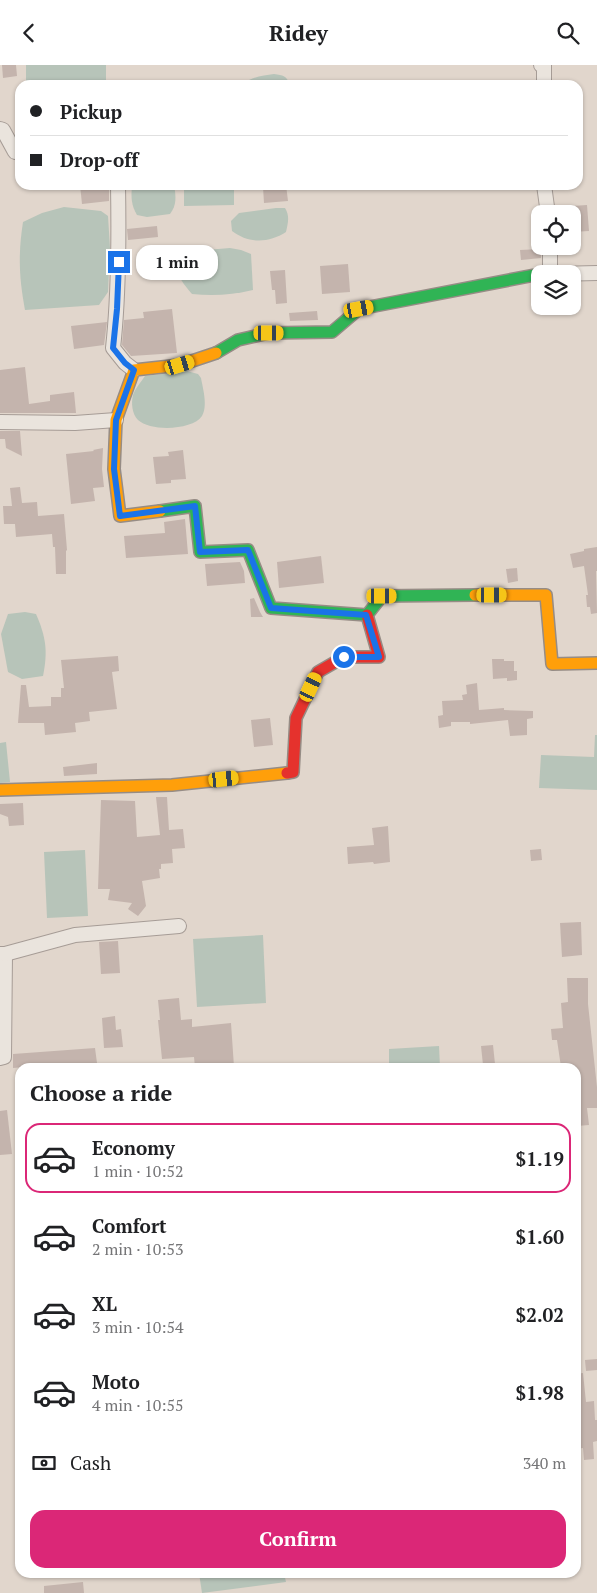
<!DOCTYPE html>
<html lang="en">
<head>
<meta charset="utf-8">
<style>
  body { margin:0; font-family:"PT Serif",serif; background:#f6f6f6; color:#202124; height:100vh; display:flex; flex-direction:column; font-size:19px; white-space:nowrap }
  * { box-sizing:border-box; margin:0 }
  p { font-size:16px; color:#757577 }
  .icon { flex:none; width:28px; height:28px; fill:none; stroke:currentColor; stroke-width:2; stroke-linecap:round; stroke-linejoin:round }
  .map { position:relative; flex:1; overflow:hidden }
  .side { position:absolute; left:15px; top:998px; width:566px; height:515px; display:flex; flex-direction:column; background:#fff; border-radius:15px; box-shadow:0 1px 4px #0004 }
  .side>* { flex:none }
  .hud { position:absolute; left:15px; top:15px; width:568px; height:110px; border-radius:15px; box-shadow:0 1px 4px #0004; display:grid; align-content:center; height:110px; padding:0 15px; background:#fff }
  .buttons { position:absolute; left:531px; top:140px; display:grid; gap:10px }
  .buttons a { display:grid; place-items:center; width:50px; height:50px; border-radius:10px; background:#fff; box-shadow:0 1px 4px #0004; font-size:25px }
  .end { position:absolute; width:22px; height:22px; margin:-11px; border:6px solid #1a73e8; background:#fff; box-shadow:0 0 0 2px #fff }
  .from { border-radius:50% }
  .bubble { position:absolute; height:35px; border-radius:15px; background:#fff; box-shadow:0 1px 4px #0004; font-size:16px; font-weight:600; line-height:35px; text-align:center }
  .car { position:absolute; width:15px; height:30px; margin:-15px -8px; border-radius:6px; box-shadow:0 0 4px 1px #0007; background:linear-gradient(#f5c518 24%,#345 0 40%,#f5c518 0 76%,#345 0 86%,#f5c518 0) }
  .hud b { display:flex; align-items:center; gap:18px; height:48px; font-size:19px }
  .hud b+b { border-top:1px solid #e0e0e0 }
  .hud i { width:12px; height:12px; background:#202124 }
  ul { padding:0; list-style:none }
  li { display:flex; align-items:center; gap:15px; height:70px; margin:0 10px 8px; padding:0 5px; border:2px solid transparent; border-radius:15px }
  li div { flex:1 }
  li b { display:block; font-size:19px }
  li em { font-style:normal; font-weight:600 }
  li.selected { border-color:#db2777 }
  li>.icon { width:45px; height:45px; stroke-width:1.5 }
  h2 { padding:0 15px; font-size:22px; line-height:60px }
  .pay { display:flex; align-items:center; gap:12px; height:55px; padding:0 15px; font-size:19px }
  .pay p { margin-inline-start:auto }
  .primary-button { display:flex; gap:10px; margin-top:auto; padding:10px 15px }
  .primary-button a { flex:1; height:58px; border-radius:15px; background:#db2777; color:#fff; font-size:20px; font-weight:600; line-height:58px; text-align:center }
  header { display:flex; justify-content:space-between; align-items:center; height:65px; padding:0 15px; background:#fff; font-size:22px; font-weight:600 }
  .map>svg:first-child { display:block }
  .water { fill:#b7c4b9 }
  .building { fill:#c4b4ad }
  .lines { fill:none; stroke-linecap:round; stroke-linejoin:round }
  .street-casing { stroke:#a69c96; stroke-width:16 }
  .fast-casing { stroke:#968c85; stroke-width:14 }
  .slow-casing { stroke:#968c85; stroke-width:14 }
  .jam-casing { stroke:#968c85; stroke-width:14 }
  .street { stroke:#eae4dd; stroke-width:14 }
  .fast { stroke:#30b455; stroke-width:11 }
  .slow { stroke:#ff9f0a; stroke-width:11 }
  .jam { stroke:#e5322d; stroke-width:11 }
  .route { stroke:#1a73e8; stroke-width:6 }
</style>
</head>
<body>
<header><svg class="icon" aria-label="back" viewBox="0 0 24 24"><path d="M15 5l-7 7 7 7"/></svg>Ridey<svg class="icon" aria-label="search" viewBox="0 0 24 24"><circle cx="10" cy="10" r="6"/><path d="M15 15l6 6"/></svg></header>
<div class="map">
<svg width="597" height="1528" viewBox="0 0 597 1528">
  <rect width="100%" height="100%" fill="#e1d6cc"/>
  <g class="water">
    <rect x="26" y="0" width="80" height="20"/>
    <path d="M 274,9 C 283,10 287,11 290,20 L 243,20 C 251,11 263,11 274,9 Z"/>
    <path d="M 132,120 L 174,120 C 176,131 177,140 170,149 L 147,152 L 137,150 C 131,140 131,132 132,120 Z"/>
    <polygon points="184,120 234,120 234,140 184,141"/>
    <path d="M 64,142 L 101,146 L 108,151 L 110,183 L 108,227 L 99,240 L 25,245 C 19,213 18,189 23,157 L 42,148 Z"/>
    <path d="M 276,143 L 285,143 C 290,151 288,158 286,167 C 269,178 249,179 232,166 L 231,156 L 239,148 Z"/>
    <path d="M 230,183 L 241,185 L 251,189 L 253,225 C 232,230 213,231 192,229 C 178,213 175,208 182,187 Z"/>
    <path d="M 187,306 L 198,309 L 201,313 C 203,324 208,341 202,351 C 193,365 151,367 138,355 C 132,349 131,338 133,330 C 135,324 141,317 145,311 Z"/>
    <path d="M 25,547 L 36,549 C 46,572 48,586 43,611 L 22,614 L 8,607 L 1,569 L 8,549 Z"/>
    <polygon points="595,670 597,670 597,725 539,723 541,690 594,692"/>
    <polygon points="6,677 10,717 0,718 0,678"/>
    <polygon points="85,785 88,851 47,853 44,787"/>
    <polygon points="263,870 266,938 197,942 193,874"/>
    <polygon points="439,981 440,1002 389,1002 389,984"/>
    <polygon points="199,1508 284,1508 286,1517 202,1528"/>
  </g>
  <g class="building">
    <polygon points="2,0 16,0 17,11 3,13"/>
    <polygon points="80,120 109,120 109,136 82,139"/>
    <polygon points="286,120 288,136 264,138 263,122"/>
    <polygon points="587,140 589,166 572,167 572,141"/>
    <polygon points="157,161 158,172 128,175 127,164"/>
    <polygon points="541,184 541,193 521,195 520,185"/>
    <polygon points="348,199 350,227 322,229 320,201"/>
    <polygon points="285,205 287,238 276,239 275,225 272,225 270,206"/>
    <polygon points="172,244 177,288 131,291 122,280 124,255 144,253 143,247"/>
    <polygon points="317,246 318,255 290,256 289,248"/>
    <polygon points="107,257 104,280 74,284 71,261"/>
    <polygon points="25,302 29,339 50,336 50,330 74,327 76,348 0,348 0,305"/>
    <polygon points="0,366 20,366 22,391 6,383 5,374 0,374"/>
    <polygon points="103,383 102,404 104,422 93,423 95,436 71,439 66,389 94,386 93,385"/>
    <polygon points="183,385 186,414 171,415 171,418 156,419 153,392 169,391 168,387"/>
    <polygon points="20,422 22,438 37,437 38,451 64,449 67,485 66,486 66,509 56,509 55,482 53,482 52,469 16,472 15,459 4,459 3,441 12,441 10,423"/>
    <polygon points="185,454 188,489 126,493 124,471 165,468 164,457"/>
    <polygon points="597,482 597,506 596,506 597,548 591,549 590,542 587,542 586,530 588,530 584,501 573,503 570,489 584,486 584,484"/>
    <polygon points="321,491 324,518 279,523 277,497"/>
    <polygon points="240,497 244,506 245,518 207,521 205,499"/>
    <polygon points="517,503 518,516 508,518 506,504"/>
    <polygon points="254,533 260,547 263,552 251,552 250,534"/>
    <polygon points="118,591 119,606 112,607 117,644 89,647 90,656 75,658 76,667 45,670 44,658 18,658 21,620 26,620 29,642 51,641 51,632 61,632 61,623 64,623 61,595"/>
    <polygon points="492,594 504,594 504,596 514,596 514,606 517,606 517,615 507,616 507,613 493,614"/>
    <polygon points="477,618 479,645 504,643 504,645 533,646 533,653 527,654 527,670 510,671 508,655 470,659 470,657 451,657 451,661 439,663 438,651 443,650 442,636 463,635 462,630 467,629 466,620"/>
    <polygon points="270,653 273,680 254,682 251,655"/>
    <polygon points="97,698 97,709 64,711 63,702"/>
    <polygon points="156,732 167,732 169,765 183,764 185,783 172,784 173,798 161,799 161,804 159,804 160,813 142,816 146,841 138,851 128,844 132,838 108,835 110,824 98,824 101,735 135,736 137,772 160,770"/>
    <polygon points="23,738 24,760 9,761 8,752 0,749 0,739"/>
    <polygon points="388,761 390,797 374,799 373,797 348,799 347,782 374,780 372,763"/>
    <polygon points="541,784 542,795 531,796 530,785"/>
    <polygon points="581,857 582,890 562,892 560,858"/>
    <polygon points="118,876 120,908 101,909 99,877"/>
    <polygon points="567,913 588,913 588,939 597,1022 597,1043 587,1043 589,1060 577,1061 576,1002 561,1002 557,975 552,975 551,964 563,963 561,938 568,937"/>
    <polygon points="179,933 181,955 192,954 192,962 231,958 234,1002 195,1002 194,992 162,994 158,955 160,955 158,935"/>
    <polygon points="115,951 116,965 121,964 123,982 104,983 102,953"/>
    <polygon points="493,980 495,999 483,1000 481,981"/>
    <polygon points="95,983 97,998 56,1002 55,999 13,1003 13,989"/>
    <polygon points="7,1045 12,1089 0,1090 0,1046"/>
    <polygon points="597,1294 597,1305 586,1306 585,1295"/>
    <polygon points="583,1308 586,1337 594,1336 595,1355 597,1355 597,1376 593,1377 594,1394 584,1395 583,1383 576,1384 576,1309"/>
    <polygon points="83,1517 84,1528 44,1528 44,1521"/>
  </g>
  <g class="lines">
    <defs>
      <g id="street">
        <polyline points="541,0 544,0 544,20"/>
        <polyline points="0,64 3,65 15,87 20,88"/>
        <path d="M 118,120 C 119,175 119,229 113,283 L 125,298 L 134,305"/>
        <polyline points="544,120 548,149"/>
        <polyline points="550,181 550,209"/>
        <polyline points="555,209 597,208"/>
        <polyline points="0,357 75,358 116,355"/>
        <polyline points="0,889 5,889 4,992 0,993"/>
        <polyline points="5,889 75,870 179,861"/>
      </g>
      <g id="fast">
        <polyline points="216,288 238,275 269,268 332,267 359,244 540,209"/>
        <polyline points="160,446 195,441 200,487 248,485 271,543 367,550 382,531 475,530"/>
      </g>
      <g id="slow">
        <polyline points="160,446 120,451 114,404 116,355 134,305 180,300 216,288"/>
        <polyline points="475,530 546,530 552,599 597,598"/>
        <polyline points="0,725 172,720 287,708"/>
      </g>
      <polyline id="jam" points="287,708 293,707 296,653 318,607 344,592 379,592 367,550"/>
    </defs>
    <use href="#street" class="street-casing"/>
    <use href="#fast" class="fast-casing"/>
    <use href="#slow" class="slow-casing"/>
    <use href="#jam" class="jam-casing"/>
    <use href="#street" class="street"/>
    <use href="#fast" class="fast"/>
    <use href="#slow" class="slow"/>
    <use href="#jam" class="jam"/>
  </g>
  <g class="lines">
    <polyline class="route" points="119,197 117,244 113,283 125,298 134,305 116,355 114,404 120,451 195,441 200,487 248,485 271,543 366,550 379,592 344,592"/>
  </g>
</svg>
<div class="buttons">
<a><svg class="icon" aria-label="locate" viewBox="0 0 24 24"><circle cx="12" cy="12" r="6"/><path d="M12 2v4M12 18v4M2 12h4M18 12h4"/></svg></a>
<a><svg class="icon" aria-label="layers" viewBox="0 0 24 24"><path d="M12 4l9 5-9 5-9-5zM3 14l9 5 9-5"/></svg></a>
</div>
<i class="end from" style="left:344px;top:592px"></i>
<i class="end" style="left:119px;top:197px"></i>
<div class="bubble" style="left:136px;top:180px;width:82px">1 min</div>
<i class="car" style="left:359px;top:244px;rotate:80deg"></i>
<i class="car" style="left:269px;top:268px;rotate:90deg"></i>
<i class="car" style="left:180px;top:300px;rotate:73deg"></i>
<i class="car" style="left:492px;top:530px;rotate:90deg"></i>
<i class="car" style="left:382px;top:531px;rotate:90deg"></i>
<i class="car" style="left:311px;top:622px;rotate:25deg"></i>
<i class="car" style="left:224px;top:714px;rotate:84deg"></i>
<div class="hud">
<b><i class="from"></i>Pickup</b>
<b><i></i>Drop-off</b>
</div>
<section class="side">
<h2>Choose a ride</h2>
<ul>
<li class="selected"><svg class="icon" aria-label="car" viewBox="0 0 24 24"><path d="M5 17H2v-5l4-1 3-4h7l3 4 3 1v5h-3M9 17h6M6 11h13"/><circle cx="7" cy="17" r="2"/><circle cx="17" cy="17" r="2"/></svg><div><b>Economy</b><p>1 min · 10:52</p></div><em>$1.19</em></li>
<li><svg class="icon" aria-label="car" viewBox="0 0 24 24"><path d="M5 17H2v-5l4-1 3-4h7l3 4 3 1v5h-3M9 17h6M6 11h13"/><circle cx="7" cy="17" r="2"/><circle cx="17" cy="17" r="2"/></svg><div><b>Comfort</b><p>2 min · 10:53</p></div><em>$1.60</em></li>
<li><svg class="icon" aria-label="car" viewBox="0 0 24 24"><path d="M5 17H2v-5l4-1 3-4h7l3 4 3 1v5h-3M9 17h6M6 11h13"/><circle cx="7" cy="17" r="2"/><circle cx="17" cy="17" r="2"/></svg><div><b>XL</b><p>3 min · 10:54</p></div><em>$2.02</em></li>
<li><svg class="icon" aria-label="car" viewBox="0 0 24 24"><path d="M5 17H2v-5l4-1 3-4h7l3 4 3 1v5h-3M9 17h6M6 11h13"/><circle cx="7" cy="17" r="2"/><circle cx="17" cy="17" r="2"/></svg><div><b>Moto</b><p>4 min · 10:55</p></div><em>$1.98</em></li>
</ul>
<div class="pay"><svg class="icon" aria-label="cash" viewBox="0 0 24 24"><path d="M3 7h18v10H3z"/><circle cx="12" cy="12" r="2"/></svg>Cash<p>340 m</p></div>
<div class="primary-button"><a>Confirm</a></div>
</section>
</div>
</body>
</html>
